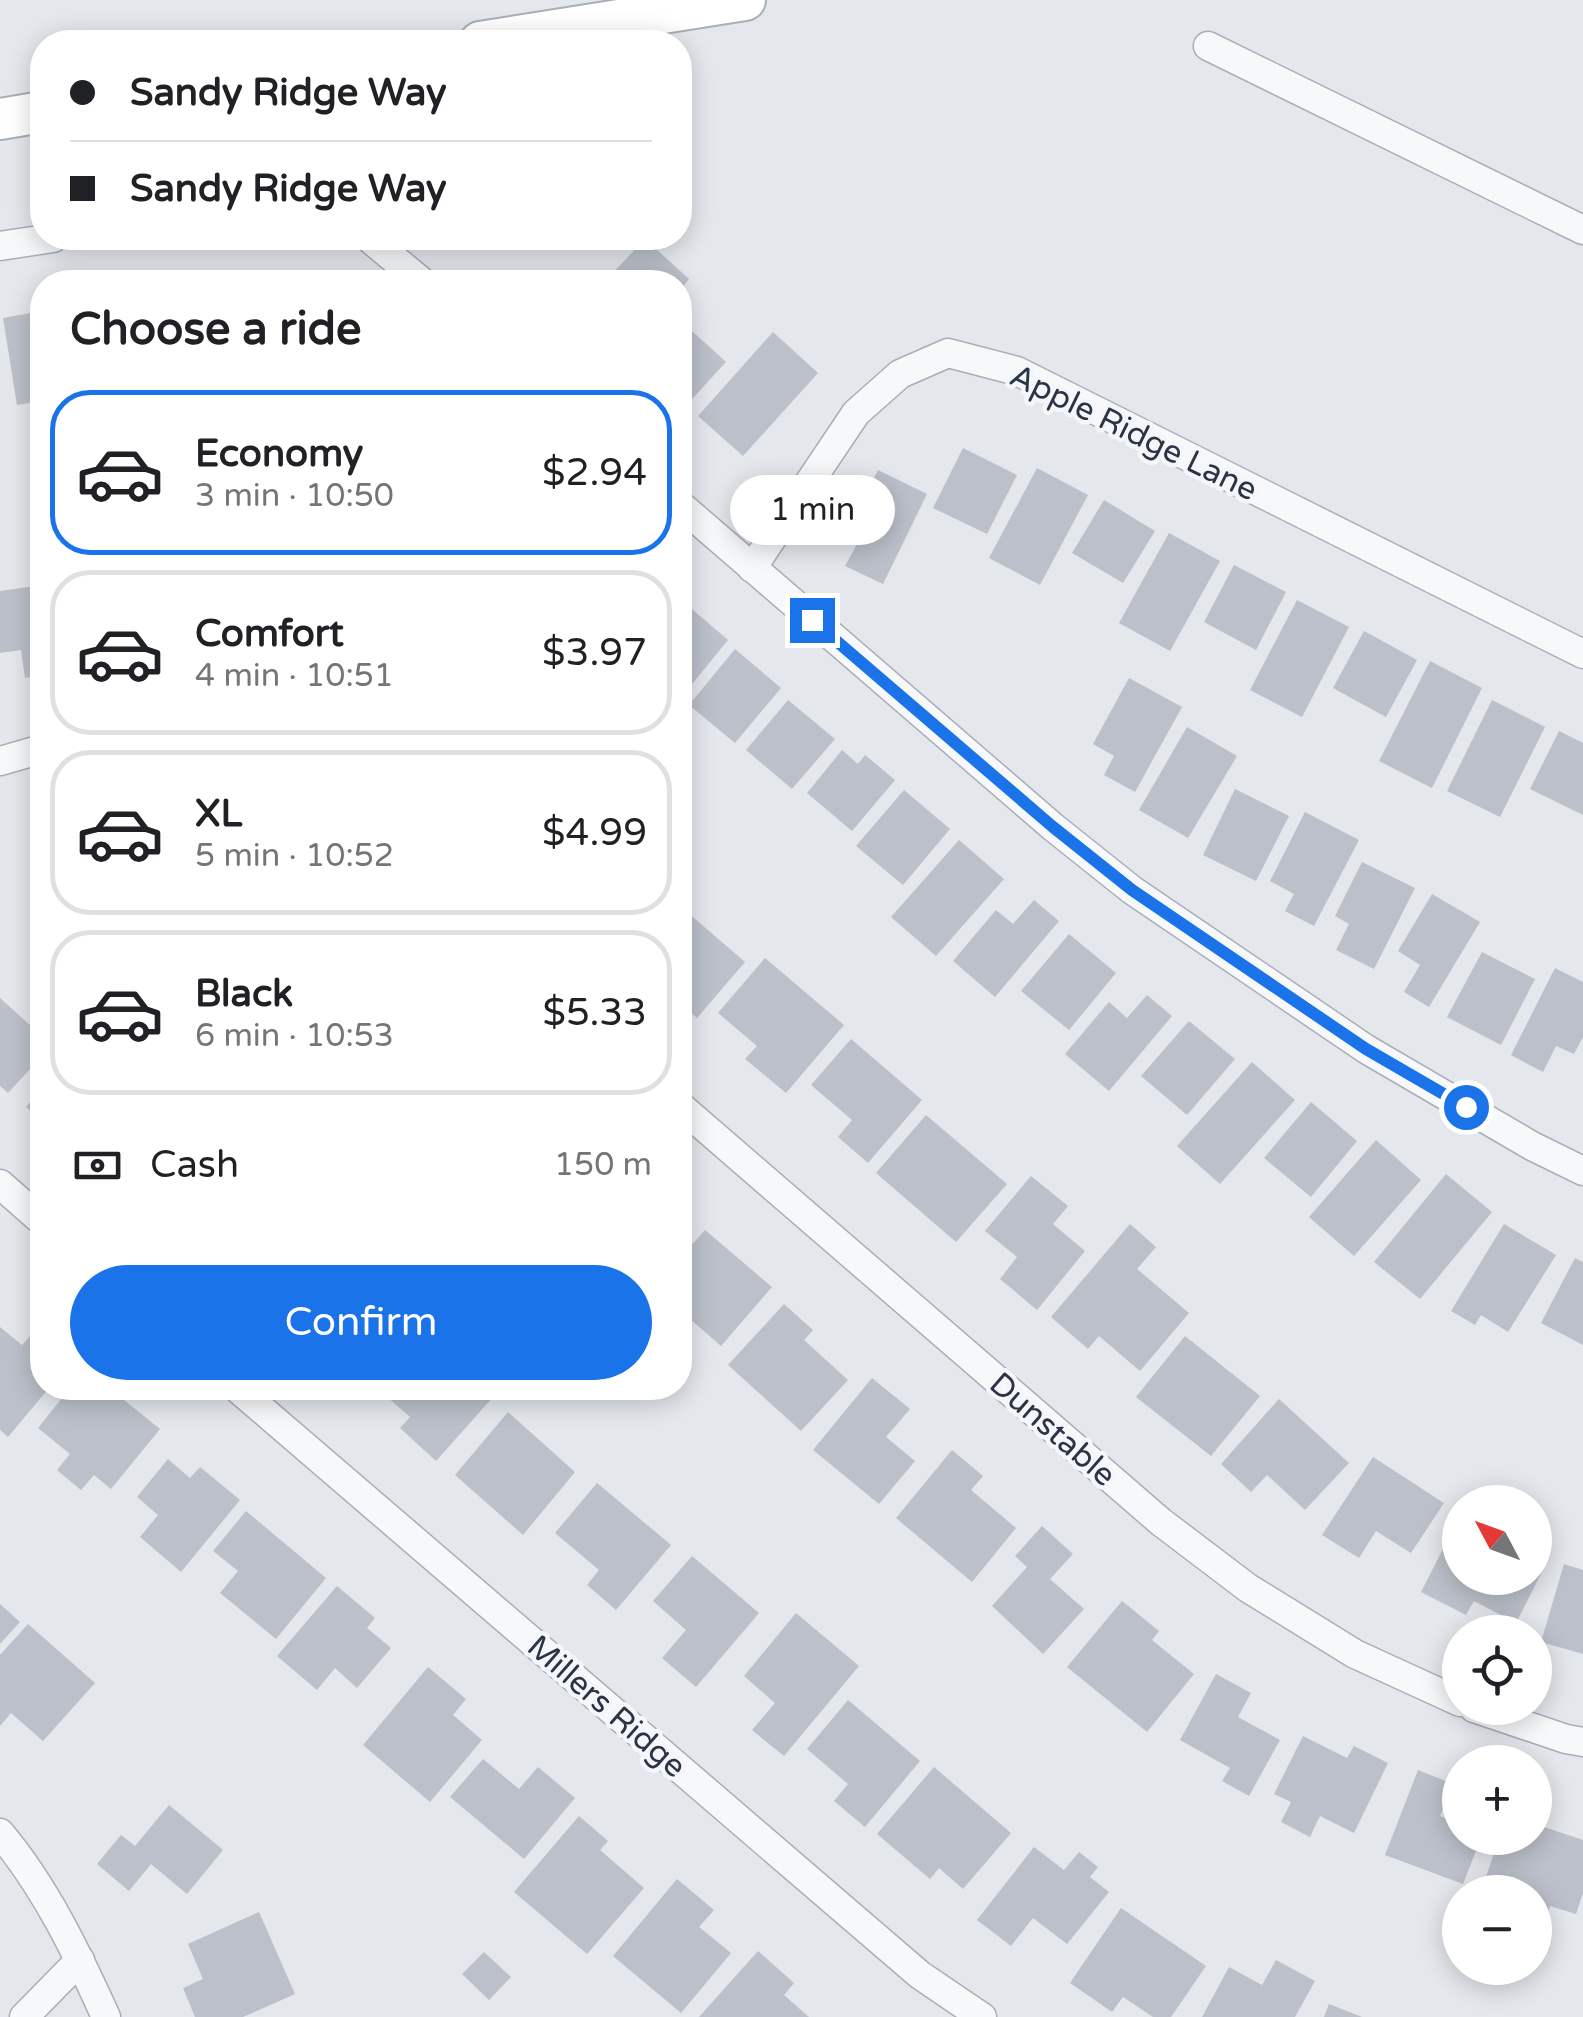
<!DOCTYPE html>
<html lang="en">
<head>
<meta charset="utf-8">
<style>
  body { margin:0; font-family:"Varela Round",sans-serif; background:#f6f6f6; color:#202124; height:100vh; display:flex; flex-direction:column; font-size:38px; white-space:nowrap }
  * { box-sizing:border-box; margin:0 }
  p { font-size:32px; color:#757577 }
  .icon { flex:none; width:55px; height:55px; fill:none; stroke:currentColor; stroke-width:2; stroke-linecap:round; stroke-linejoin:round }
  .map { position:relative; flex:1; overflow:hidden }
  .sheet { position:absolute; left:30px; top:270px; width:662px; height:1130px; display:flex; flex-direction:column; background:#fff; border-radius:40px; box-shadow:0 5px 25px #0003 }
  .sheet>* { flex:none }
  .guide { position:absolute; left:30px; top:30px; width:662px; height:220px; border-radius:40px; box-shadow:0 5px 25px #0003; display:grid; align-content:center; height:220px; padding:0 40px; background:#fff }
  .needle { width:65px; rotate:311deg }
  .tools { position:absolute; left:1442px; top:1485px; display:grid; gap:20px }
  .tools a { display:grid; place-items:center; width:110px; height:110px; border-radius:50%; background:#fff; box-shadow:0 5px 25px #0003; font-size:50px }
  .end { position:absolute; width:45px; height:45px; margin:-22px; border:12px solid #1a73e8; background:#fff; box-shadow:0 0 0 5px #fff }
  .from { border-radius:50% }
  .bubble { position:absolute; height:70px; border-radius:35px; background:#fff; box-shadow:0 5px 25px #0003; font-size:32px; font-weight:600; line-height:70px; text-align:center }
  .guide b { display:flex; align-items:center; gap:35px; height:95px; font-size:38px }
  .guide b+b { border-top:2px solid #e0e0e0 }
  .guide i { width:25px; height:25px; background:#202124 }
  ul { padding:0; list-style:none }
  li { display:flex; align-items:center; gap:30px; height:165px; margin:0 20px 15px; padding:0 20px; border:5px solid #e0e0e0; border-radius:40px }
  li div { flex:1 }
  li b { display:block; font-size:38px }
  li em { font-style:normal; font-weight:600 }
  li.active { border-color:#1a73e8 }
  li>.icon { width:90px; height:90px; stroke-width:1.5 }
  h2 { padding:0 40px; font-size:45px; line-height:120px }
  .pay { display:flex; align-items:center; gap:25px; height:110px; padding:0 40px; font-size:38px }
  .pay p { margin-inline-start:auto }
  .cta { display:flex; gap:20px; margin-top:auto; padding:20px 40px }
  .cta a { flex:1; height:115px; border-radius:60px; background:#1a73e8; color:#fff; font-size:40px; font-weight:600; line-height:115px; text-align:center }
  .map>svg:first-child { display:block }
  .building { fill:#bbc0ca }
  .lines { fill:none; stroke-linecap:round; stroke-linejoin:round }
  .street-casing { stroke:#a9aeb7; stroke-width:31 }
  .secondary-casing { stroke:#a9aeb7; stroke-width:44 }
  .street { stroke:#f7f8fa; stroke-width:28 }
  .secondary { stroke:#fff; stroke-width:40 }
  .route { stroke:#1a73e8; stroke-width:12 }
  .labels { text-anchor:middle; stroke-width:9; stroke-linejoin:round; paint-order:stroke }
  .street-label { font-size:32px; fill:#2b3445; stroke:#f4f6f9 }
</style>
</head>
<body>
<div class="map">
<svg width="1583" height="2017" viewBox="0 0 1583 2017">
  <rect width="100%" height="100%" fill="#e4e7ec"/>
  <g class="building">
    <polygon points="645,239 689,279 680,290 680,282 604,282"/>
    <polygon points="42,311 42,401 17,405 3,318"/>
    <polygon points="680,320 726,362 682,410 680,408"/>
    <polygon points="773,332 818,373 743,456 698,416"/>
    <polygon points="963,448 1017,475 987,534 933,508"/>
    <polygon points="1037,468 1088,495 1040,585 989,558"/>
    <polygon points="878,470 927,494 883,584 845,566 861,537 848,531"/>
    <polygon points="1104,500 1155,531 1123,583 1072,553"/>
    <polygon points="1169,533 1220,561 1170,651 1119,623"/>
    <polygon points="1234,565 1286,592 1256,650 1204,622"/>
    <polygon points="42,585 42,675 25,678 21,650 0,653 0,591"/>
    <polygon points="680,599 728,640 688,689 680,683"/>
    <polygon points="1297,600 1349,627 1302,717 1250,690"/>
    <polygon points="1364,631 1417,660 1386,717 1333,688"/>
    <polygon points="735,649 781,688 735,743 689,705"/>
    <polygon points="1430,661 1482,688 1432,788 1379,761"/>
    <polygon points="1129,678 1182,707 1135,792 1104,775 1114,756 1093,744"/>
    <polygon points="788,700 835,739 792,789 746,750"/>
    <polygon points="1492,700 1545,727 1500,817 1447,791"/>
    <polygon points="1187,727 1237,756 1188,838 1139,810"/>
    <polygon points="1559,731 1583,743 1583,815 1530,789"/>
    <polygon points="842,750 858,764 865,755 895,780 852,831 807,793"/>
    <polygon points="1235,789 1289,816 1256,881 1203,855"/>
    <polygon points="904,790 950,829 903,885 856,846"/>
    <polygon points="1305,812 1359,840 1314,926 1285,911 1294,894 1270,881"/>
    <polygon points="959,840 1004,879 936,956 891,917"/>
    <polygon points="1362,862 1415,888 1374,969 1336,950 1349,924 1335,916"/>
    <polygon points="1432,894 1480,922 1429,1007 1404,992 1420,965 1398,951"/>
    <polygon points="1034,900 1059,921 995,997 953,961 996,910 1013,924"/>
    <polygon points="680,906 745,962 697,1018 680,1003"/>
    <polygon points="1069,934 1116,973 1069,1030 1021,991"/>
    <polygon points="1482,952 1535,979 1501,1045 1447,1017"/>
    <polygon points="765,958 844,1025 786,1093 745,1059 757,1046 718,1013"/>
    <polygon points="1555,968 1583,982 1583,1037 1574,1054 1556,1046 1543,1072 1511,1055"/>
    <polygon points="1147,995 1172,1016 1109,1091 1065,1054 1109,1002 1127,1018"/>
    <polygon points="0,998 42,1036 42,1056 8,1093 0,1086"/>
    <polygon points="1189,1021 1235,1059 1187,1115 1141,1076"/>
    <polygon points="851,1039 922,1100 868,1163 838,1137 852,1120 811,1085"/>
    <polygon points="1252,1062 1295,1100 1220,1184 1177,1146"/>
    <polygon points="42,1087 42,1121 26,1107"/>
    <polygon points="1311,1102 1357,1141 1311,1197 1264,1158"/>
    <polygon points="926,1115 1007,1184 956,1242 876,1173"/>
    <polygon points="1376,1140 1421,1180 1354,1256 1309,1217"/>
    <polygon points="1446,1174 1492,1212 1420,1299 1374,1262"/>
    <polygon points="1031,1176 1068,1206 1053,1224 1085,1251 1037,1310 1000,1279 1017,1257 985,1231"/>
    <polygon points="1130,1224 1156,1247 1137,1269 1189,1313 1140,1371 1099,1336 1088,1349 1051,1317"/>
    <polygon points="1504,1224 1556,1255 1508,1332 1481,1315 1475,1325 1451,1311"/>
    <polygon points="705,1230 772,1287 721,1346 690,1319 680,1331 680,1258"/>
    <polygon points="1575,1258 1583,1262 1583,1345 1541,1323"/>
    <polygon points="784,1304 813,1330 804,1340 848,1380 801,1431 728,1365"/>
    <polygon points="0,1327 22,1345 35,1330 42,1337 42,1388 49,1388 8,1437 0,1430"/>
    <polygon points="1185,1336 1260,1396 1211,1456 1136,1397"/>
    <polygon points="872,1378 910,1409 886,1437 915,1461 879,1504 813,1450"/>
    <polygon points="70,1388 109,1388 160,1429 111,1489 94,1475 81,1490 57,1470 70,1454 38,1428"/>
    <polygon points="377,1388 501,1388 436,1461 400,1428 410,1417"/>
    <polygon points="1279,1399 1349,1463 1305,1510 1267,1475 1251,1492 1221,1464"/>
    <polygon points="508,1412 575,1472 523,1535 455,1475"/>
    <polygon points="952,1450 983,1476 971,1490 1016,1528 972,1582 896,1518"/>
    <polygon points="1373,1457 1444,1503 1411,1553 1376,1531 1359,1558 1322,1535"/>
    <polygon points="168,1459 190,1478 200,1467 240,1500 181,1572 140,1537 158,1515 137,1497"/>
    <polygon points="597,1483 671,1545 616,1610 587,1585 599,1570 555,1533"/>
    <polygon points="246,1511 326,1578 276,1639 220,1593 238,1571 213,1551"/>
    <polygon points="1460,1516 1460,1578 1535,1578 1535,1554 1548,1560 1516,1623 1474,1601 1466,1615 1421,1592"/>
    <polygon points="1042,1526 1073,1554 1050,1579 1084,1609 1043,1654 992,1606 1027,1567 1015,1556"/>
    <polygon points="692,1556 759,1613 696,1687 662,1658 686,1630 653,1601"/>
    <polygon points="1564,1564 1583,1570 1583,1654 1541,1642"/>
    <polygon points="337,1586 375,1618 367,1628 391,1648 357,1688 335,1668 317,1690 277,1656"/>
    <polygon points="1122,1601 1159,1631 1152,1640 1194,1674 1147,1732 1067,1667"/>
    <polygon points="0,1604 20,1622 0,1644"/>
    <polygon points="796,1613 859,1666 784,1756 752,1730 775,1703 744,1676"/>
    <polygon points="28,1624 95,1683 43,1741 11,1713 0,1726 0,1655"/>
    <polygon points="428,1667 466,1699 453,1715 482,1740 430,1802 363,1745"/>
    <polygon points="1216,1674 1251,1693 1238,1717 1280,1740 1249,1796 1222,1781 1230,1768 1180,1740"/>
    <polygon points="848,1700 920,1761 865,1827 834,1801 848,1784 807,1749"/>
    <polygon points="1303,1736 1347,1758 1354,1746 1388,1763 1354,1833 1320,1816 1310,1837 1281,1822 1291,1802 1274,1794"/>
    <polygon points="483,1759 519,1789 538,1767 575,1798 524,1859 450,1797"/>
    <polygon points="934,1767 1011,1833 963,1889 939,1868 930,1879 877,1834"/>
    <polygon points="1418,1770 1453,1784 1440,1816 1460,1824 1460,1838 1481,1838 1463,1884 1385,1855"/>
    <polygon points="169,1805 223,1850 187,1894 151,1864 129,1891 97,1864 121,1835 135,1846"/>
    <polygon points="579,1816 608,1841 600,1850 644,1888 587,1954 514,1892"/>
    <polygon points="1535,1824 1583,1840 1583,1893 1576,1914 1550,1906 1544,1924 1535,1921 1535,1892 1512,1892 1484,1883 1499,1838 1535,1838"/>
    <polygon points="1034,1847 1064,1870 1079,1852 1098,1867 1090,1877 1109,1892 1067,1944 1033,1918 1011,1946 977,1920"/>
    <polygon points="677,1879 714,1910 699,1927 731,1953 681,2013 613,1956"/>
    <polygon points="1121,1908 1206,1966 1171,2017 1153,2017 1123,1997 1112,2012 1070,1983"/>
    <polygon points="259,1912 295,1994 243,2017 195,2017 183,1988 203,1979 188,1944"/>
    <polygon points="758,1951 794,1983 784,1995 809,2017 699,2017"/>
    <polygon points="484,1952 511,1977 489,2000 462,1974"/>
    <polygon points="1276,1960 1315,1981 1295,2017 1202,2017 1229,1967 1262,1985"/>
    <polygon points="1329,2004 1362,2017 1324,2017"/>
  </g>
  <g class="lines">
    <defs>
      <g id="street">
        <polyline points="1208,46 1583,230"/>
        <polyline points="369,238 422,282"/>
        <polyline points="0,246 53,238"/>
        <polyline points="680,505 1053,827 1132,890 1366,1049 1532,1146 1583,1171"/>
        <polyline points="752,568 856,413 900,374 948,353 1017,371 1583,654"/>
        <polyline points="0,761 42,749"/>
        <polyline points="680,1106 1161,1522 1248,1588 1355,1654 1460,1702"/>
        <polyline points="0,1184 42,1221"/>
        <polyline points="237,1388 920,1975 982,2017"/>
        <polyline points="1474,1708 1566,1739 1583,1742"/>
        <path d="M 0,1833 C 46,1888 77,1953 106,2017"/>
        <polyline points="24,2017 80,1960"/>
      </g>
      <g id="secondary">
        <polyline points="480,42 745,0"/>
        <polyline points="0,119 42,112"/>
      </g>
    </defs>
    <use href="#street" class="street-casing"/>
    <use href="#secondary" class="secondary-casing"/>
    <use href="#street" class="street"/>
    <use href="#secondary" class="secondary"/>
  </g>
  <g class="lines">
    <polyline class="route" points="812,620 1053,827 1132,890 1366,1049 1466,1107"/>
  </g>
  <g class="labels">
    <g class="street-label">
      <text transform="translate(1134 432) rotate(26)" y="11">Apple Ridge Lane</text>
      <text transform="translate(1053 1429) rotate(41)" y="11">Dunstable</text>
      <text transform="translate(607 1706) rotate(41)" y="11">Millers Ridge</text>
    </g>
  </g>
</svg>
<div class="tools">
<a><svg class="needle" viewBox="-14 -14 28 28"><path d="M0-13l5 13h-10z" fill="#e53935"/><path d="M0 13l5-13h-10z" fill="#757577"/></svg></a>
<a><svg class="icon" aria-label="locate" viewBox="0 0 24 24"><circle cx="12" cy="12" r="6"/><path d="M12 2v4M12 18v4M2 12h4M18 12h4"/></svg></a>
<a>+</a>
<a>−</a>
</div>
<i class="end from" style="left:1466px;top:1107px"></i>
<i class="end" style="left:812px;top:620px"></i>
<div class="bubble" style="left:730px;top:475px;width:165px">1 min</div>
<div class="guide">
<b><i class="from"></i>Sandy Ridge Way</b>
<b><i></i>Sandy Ridge Way</b>
</div>
<section class="sheet">
<h2>Choose a ride</h2>
<ul>
<li class="active"><svg class="icon" aria-label="car" viewBox="0 0 24 24"><path d="M5 17H2v-5l4-1 3-4h7l3 4 3 1v5h-3M9 17h6M6 11h13"/><circle cx="7" cy="17" r="2"/><circle cx="17" cy="17" r="2"/></svg><div><b>Economy</b><p>3 min · 10:50</p></div><em>$2.94</em></li>
<li><svg class="icon" aria-label="car" viewBox="0 0 24 24"><path d="M5 17H2v-5l4-1 3-4h7l3 4 3 1v5h-3M9 17h6M6 11h13"/><circle cx="7" cy="17" r="2"/><circle cx="17" cy="17" r="2"/></svg><div><b>Comfort</b><p>4 min · 10:51</p></div><em>$3.97</em></li>
<li><svg class="icon" aria-label="car" viewBox="0 0 24 24"><path d="M5 17H2v-5l4-1 3-4h7l3 4 3 1v5h-3M9 17h6M6 11h13"/><circle cx="7" cy="17" r="2"/><circle cx="17" cy="17" r="2"/></svg><div><b>XL</b><p>5 min · 10:52</p></div><em>$4.99</em></li>
<li><svg class="icon" aria-label="car" viewBox="0 0 24 24"><path d="M5 17H2v-5l4-1 3-4h7l3 4 3 1v5h-3M9 17h6M6 11h13"/><circle cx="7" cy="17" r="2"/><circle cx="17" cy="17" r="2"/></svg><div><b>Black</b><p>6 min · 10:53</p></div><em>$5.33</em></li>
</ul>
<div class="pay"><svg class="icon" aria-label="cash" viewBox="0 0 24 24"><path d="M3 7h18v10H3z"/><circle cx="12" cy="12" r="2"/></svg>Cash<p>150 m</p></div>
<div class="cta"><a>Confirm</a></div>
</section>
</div>
</body>
</html>
